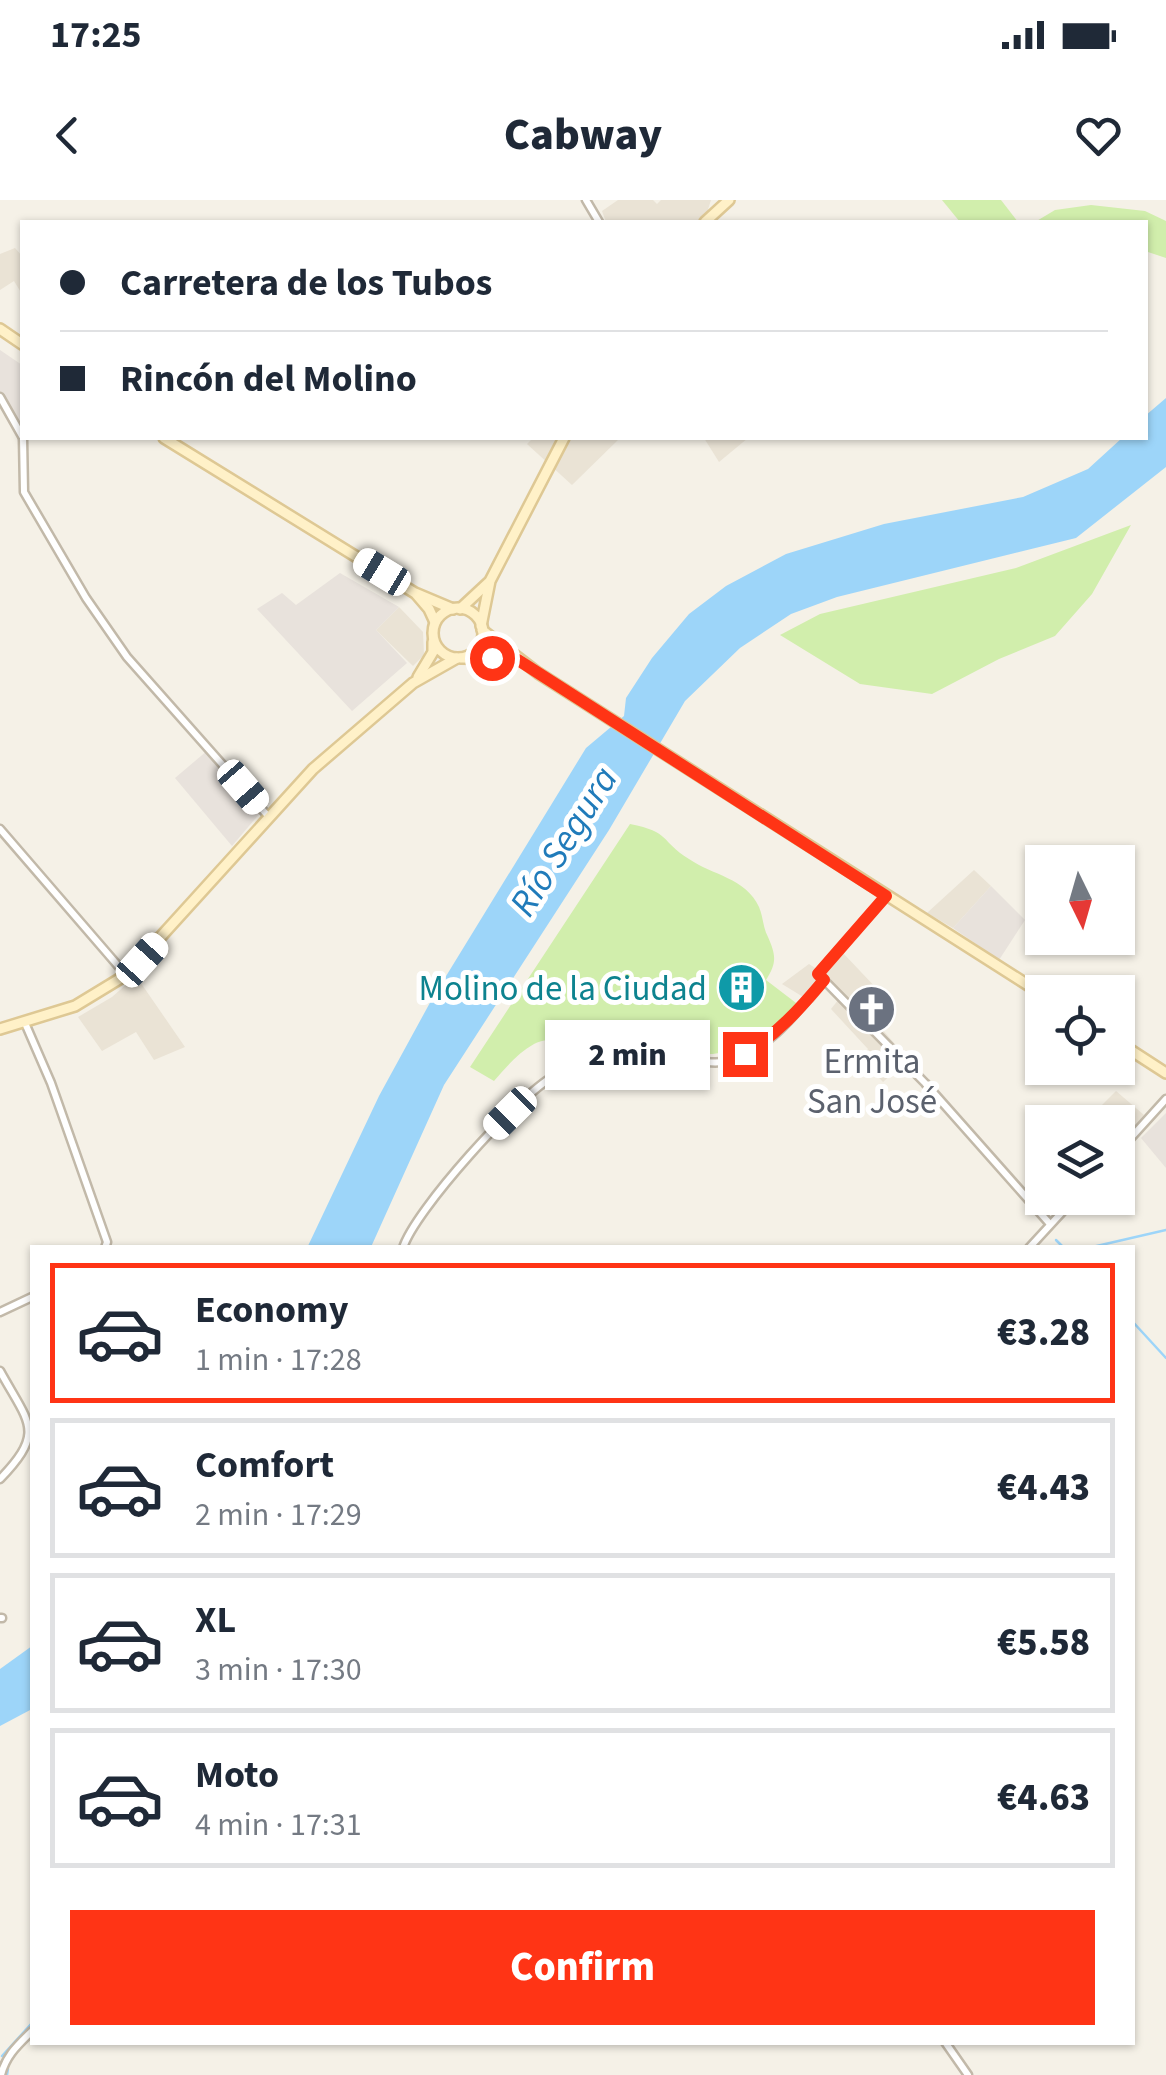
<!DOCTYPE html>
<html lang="en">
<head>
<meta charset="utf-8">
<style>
  body { margin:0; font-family:"Source Sans 3",sans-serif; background:#f6f6f7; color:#1f2937; height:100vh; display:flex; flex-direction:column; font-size:38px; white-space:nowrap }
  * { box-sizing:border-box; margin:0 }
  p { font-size:32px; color:#747a83 }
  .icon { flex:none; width:55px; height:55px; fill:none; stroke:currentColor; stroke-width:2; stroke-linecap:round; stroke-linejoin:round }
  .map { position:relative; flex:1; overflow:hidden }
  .side { position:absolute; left:30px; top:1045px; width:1105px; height:800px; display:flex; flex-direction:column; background:#fff; border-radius:0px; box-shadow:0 2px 8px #0004 }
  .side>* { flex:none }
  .banner { position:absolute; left:20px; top:20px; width:1128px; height:220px; border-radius:0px; box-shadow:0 2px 8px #0004; display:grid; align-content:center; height:220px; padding:0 40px; background:#fff }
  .needle { width:65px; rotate:175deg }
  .fabs { position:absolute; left:1025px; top:645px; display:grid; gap:20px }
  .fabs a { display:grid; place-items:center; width:110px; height:110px; border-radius:0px; background:#fff; box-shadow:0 2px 8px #0004; font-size:50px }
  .end { position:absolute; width:45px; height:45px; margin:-22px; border:12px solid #ff3415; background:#fff; box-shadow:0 0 0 5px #fff }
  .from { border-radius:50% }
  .bubble { position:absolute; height:70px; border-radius:0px; background:#fff; box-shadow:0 2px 8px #0004; font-size:32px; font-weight:800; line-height:70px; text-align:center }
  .car { position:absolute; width:30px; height:60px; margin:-30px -15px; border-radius:12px; box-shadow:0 0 8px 2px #0007; background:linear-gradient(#fff 24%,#345 0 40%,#fff 0 76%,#345 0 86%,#fff 0) }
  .banner b { display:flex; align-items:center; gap:35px; height:95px; font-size:38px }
  .banner b+b { border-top:2px solid #e0e1e3 }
  .banner i { width:25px; height:25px; background:#1f2937 }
  ul { padding:18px 0 0; list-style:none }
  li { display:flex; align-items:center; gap:30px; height:140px; margin:0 20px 15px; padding:0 20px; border:5px solid #e0e1e3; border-radius:0px }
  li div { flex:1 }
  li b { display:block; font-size:38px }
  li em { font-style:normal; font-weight:800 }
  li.current { border-color:#ff3415 }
  li>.icon { width:90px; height:90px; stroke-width:1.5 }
  .primary-button { display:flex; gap:20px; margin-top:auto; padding:20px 40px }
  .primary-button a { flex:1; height:115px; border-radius:0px; background:#ff3415; color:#fff; font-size:40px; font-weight:800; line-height:115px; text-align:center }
  .status { display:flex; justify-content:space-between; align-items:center; height:70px; padding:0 50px; background:#fff; direction:ltr }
  .status svg { height:28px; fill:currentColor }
  header { display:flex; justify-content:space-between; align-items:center; height:130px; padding:0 40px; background:#fff; font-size:45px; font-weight:800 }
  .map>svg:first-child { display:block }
  .residential { fill:#eae3d5 }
  .industrial { fill:#e8e2dc }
  .green { fill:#d1eeac }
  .water { fill:#9dd5f9 }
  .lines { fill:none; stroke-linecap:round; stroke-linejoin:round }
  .stream { stroke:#9dd5f9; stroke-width:2.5 }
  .street-casing { stroke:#c2b9a9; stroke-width:11 }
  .secondary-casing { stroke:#dec894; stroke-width:14 }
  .street { stroke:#fff; stroke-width:6 }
  .secondary { stroke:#fff1c8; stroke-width:9 }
  .route { stroke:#ff3415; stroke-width:12 }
  .labels { text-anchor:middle; stroke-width:10; stroke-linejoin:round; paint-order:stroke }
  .culture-label { font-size:35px; fill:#0d838f; stroke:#fff; text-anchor:end }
  .worship-label { font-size:35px; fill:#5b616d; stroke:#fff }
  .water-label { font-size:38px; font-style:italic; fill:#207bba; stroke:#fff }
</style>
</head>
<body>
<div class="status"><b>17:25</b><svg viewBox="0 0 49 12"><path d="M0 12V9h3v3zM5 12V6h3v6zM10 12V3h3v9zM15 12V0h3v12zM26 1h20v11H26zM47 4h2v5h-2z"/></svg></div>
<header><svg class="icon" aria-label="back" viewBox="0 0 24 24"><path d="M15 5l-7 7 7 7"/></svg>Cabway<svg class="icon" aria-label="heart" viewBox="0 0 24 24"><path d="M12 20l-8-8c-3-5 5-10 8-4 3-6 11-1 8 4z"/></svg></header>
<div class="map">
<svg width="1166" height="1875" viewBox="0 0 1166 1875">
  <rect width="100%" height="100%" fill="#f5f1e7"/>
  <g class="residential">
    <polygon points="618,0 653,0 657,4 661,0 711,0 704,22 606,22 602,11"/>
    <polygon points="15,48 22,56 22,94 14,81 0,90 0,54"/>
    <polygon points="533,238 620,238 572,285 527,244"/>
    <polygon points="704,238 748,238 719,262"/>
    <polygon points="399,407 423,432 424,455 413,466 376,430"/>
    <polygon points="974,670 991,686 953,728 927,713"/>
    <polygon points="843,753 896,809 881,828 908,859 883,882 861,859 868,849 831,809 839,799 826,787 813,803 782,784 809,764 823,773"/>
    <polygon points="136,776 185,847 154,860 136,832 102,851 78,817 112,797"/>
    <polygon points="1116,891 1144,915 1118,946 1118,922 1085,922"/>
  </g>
  <g class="industrial">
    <polygon points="0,150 22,165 22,225 0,192"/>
    <polygon points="340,373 399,407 376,430 407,463 352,511 257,409 282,393 296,405"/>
    <polygon points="208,550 261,612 232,646 175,578"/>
    <polygon points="991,686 1025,720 999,760 953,728"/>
    <polygon points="1166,913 1166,968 1141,938"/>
  </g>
  <g class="green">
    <polygon points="942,0 1001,0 1018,22 960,22"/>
    <polygon points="1091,5 1145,11 1166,21 1166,58 1145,51 1145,22 1035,22 1055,10"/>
    <polygon points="1131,325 1092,394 1055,436 999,459 932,494 860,484 780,435 820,414 1016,368"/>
    <path d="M 630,624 C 671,632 660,641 689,659 C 712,675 746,678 759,707 C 763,716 763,728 768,737 C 776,755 777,763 766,780 L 800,806 C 779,825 748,847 719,853 C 700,857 676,850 657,846 C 632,841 555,832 534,844 C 518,853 506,867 494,881 L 470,867 Z"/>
  </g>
  <g class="water">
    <polygon points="1166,198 1166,267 1076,338 837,397 791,414 740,448 685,501 609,630 444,885 371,1047 307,1048 379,896 432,799 586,548 624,516 626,498 652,458 689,414 726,386 786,354 884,324 1023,297 1088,269 1122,238 1145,238 1145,216"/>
    <polygon points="32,1446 32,1509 0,1526 0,1469"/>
  </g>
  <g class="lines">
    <g class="stream">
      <polyline points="1056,1040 1064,1048"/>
      <polyline points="1088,1048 1166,1030"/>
      <polyline points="1132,1121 1166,1158"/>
      <polyline points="2,1856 32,1823"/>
      <polyline points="7,1875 8,1869"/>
    </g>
    <defs>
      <g id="street">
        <polyline points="586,0 599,22"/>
        <polyline points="0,197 22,236"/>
        <polyline points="23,238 24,292 86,398 127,457 268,616"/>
        <polyline points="0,629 126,775"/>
        <polyline points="886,696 818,774 925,883 1050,1024"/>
        <polyline points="25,823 51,883 107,1042 105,1048"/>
        <polyline points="1118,952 1166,899"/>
        <path d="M 403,1048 C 414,1011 519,895 554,876 C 571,867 623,851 642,849 C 673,847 701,870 732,860 C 772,847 798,810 824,780"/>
        <polyline points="1029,1048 1075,998"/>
        <polyline points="0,1112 32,1097"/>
        <path d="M 0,1171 C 29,1224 46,1231 0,1279"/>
        <polyline points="0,1418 2,1418"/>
        <polyline points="945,1842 968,1875"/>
        <path d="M 1,1875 C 6,1855 18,1845 32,1831"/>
      </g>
      <g id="secondary">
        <polyline points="705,22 729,0"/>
        <polyline points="0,129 22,144"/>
        <polyline points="164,238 415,393 453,409"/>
        <polyline points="417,395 429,409 435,422"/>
        <circle cx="458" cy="433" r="25"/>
        <polyline points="460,409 488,383"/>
        <polyline points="481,426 490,381 564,238"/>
        <polyline points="482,430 538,473 1042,794"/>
        <polyline points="461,458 515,459"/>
        <polyline points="418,477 433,452 433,442"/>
        <polyline points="0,829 75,806 126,775 313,569 413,483 457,458"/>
        <polyline points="1118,842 1166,873"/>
      </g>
    </defs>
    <use href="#street" class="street-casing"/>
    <use href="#secondary" class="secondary-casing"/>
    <use href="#street" class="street"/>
    <use href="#secondary" class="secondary"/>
  </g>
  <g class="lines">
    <path class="route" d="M 492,458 L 506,457 L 518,460 L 886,696 L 818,774 L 824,780 C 800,809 777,834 745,854"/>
  </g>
  <defs>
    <symbol id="building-disc" viewBox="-11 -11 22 22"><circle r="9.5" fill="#0f9aa8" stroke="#fff"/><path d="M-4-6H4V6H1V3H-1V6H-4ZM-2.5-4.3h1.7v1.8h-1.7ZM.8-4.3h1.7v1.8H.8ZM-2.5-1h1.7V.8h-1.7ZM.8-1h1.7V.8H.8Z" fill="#fff"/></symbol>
    <symbol id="church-disc" viewBox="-11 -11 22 22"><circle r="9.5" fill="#6b7280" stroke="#fff"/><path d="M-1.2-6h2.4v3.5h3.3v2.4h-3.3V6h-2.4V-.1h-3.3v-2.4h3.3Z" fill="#fff"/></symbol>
  </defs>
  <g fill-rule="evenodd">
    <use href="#building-disc" x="714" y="760" width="55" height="55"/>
    <use href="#church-disc" x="844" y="782" width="55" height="55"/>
  </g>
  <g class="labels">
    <g class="culture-label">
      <text x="707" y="800">Molino de la Ciudad</text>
    </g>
    <g class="worship-label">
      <text x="872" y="873">Ermita<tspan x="872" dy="40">San José</tspan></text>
    </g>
    <g class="water-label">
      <text transform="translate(563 641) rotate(-58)" y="13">Río Segura</text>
    </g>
  </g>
</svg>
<div class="fabs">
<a><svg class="needle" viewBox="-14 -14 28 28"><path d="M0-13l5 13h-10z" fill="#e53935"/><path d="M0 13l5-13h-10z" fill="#747a83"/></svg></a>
<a><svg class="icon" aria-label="locate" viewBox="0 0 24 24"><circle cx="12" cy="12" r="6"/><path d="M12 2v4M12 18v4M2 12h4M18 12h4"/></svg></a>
<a><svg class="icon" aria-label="layers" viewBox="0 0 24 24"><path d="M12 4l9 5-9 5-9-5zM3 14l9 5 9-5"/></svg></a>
</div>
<i class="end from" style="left:492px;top:458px"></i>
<i class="end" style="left:745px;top:854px"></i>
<div class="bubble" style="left:545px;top:820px;width:165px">2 min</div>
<i class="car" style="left:382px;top:372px;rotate:301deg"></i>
<i class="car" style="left:243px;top:587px;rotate:139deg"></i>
<i class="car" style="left:142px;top:760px;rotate:42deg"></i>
<i class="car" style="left:510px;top:913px;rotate:225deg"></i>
<div class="banner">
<b><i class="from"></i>Carretera de los Tubos</b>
<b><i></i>Rincón del Molino</b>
</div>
<section class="side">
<ul>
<li class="current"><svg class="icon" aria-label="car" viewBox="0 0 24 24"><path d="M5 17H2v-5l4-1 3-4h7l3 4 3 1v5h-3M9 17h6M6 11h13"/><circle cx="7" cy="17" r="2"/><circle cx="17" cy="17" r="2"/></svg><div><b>Economy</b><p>1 min · 17:28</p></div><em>€3.28</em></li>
<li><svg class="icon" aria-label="car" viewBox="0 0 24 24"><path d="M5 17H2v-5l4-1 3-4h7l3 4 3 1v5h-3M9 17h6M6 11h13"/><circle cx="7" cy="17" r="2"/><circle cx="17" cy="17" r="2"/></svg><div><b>Comfort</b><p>2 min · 17:29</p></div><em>€4.43</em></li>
<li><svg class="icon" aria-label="car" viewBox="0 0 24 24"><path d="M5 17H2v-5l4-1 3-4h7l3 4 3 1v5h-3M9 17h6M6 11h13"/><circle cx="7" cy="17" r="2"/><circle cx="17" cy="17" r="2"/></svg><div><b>XL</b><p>3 min · 17:30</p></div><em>€5.58</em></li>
<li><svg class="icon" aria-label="car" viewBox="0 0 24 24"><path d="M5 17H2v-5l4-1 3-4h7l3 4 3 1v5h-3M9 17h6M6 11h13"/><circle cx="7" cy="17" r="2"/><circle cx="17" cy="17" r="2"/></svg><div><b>Moto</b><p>4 min · 17:31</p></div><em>€4.63</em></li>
</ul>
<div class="primary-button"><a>Confirm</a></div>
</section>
</div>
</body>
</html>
